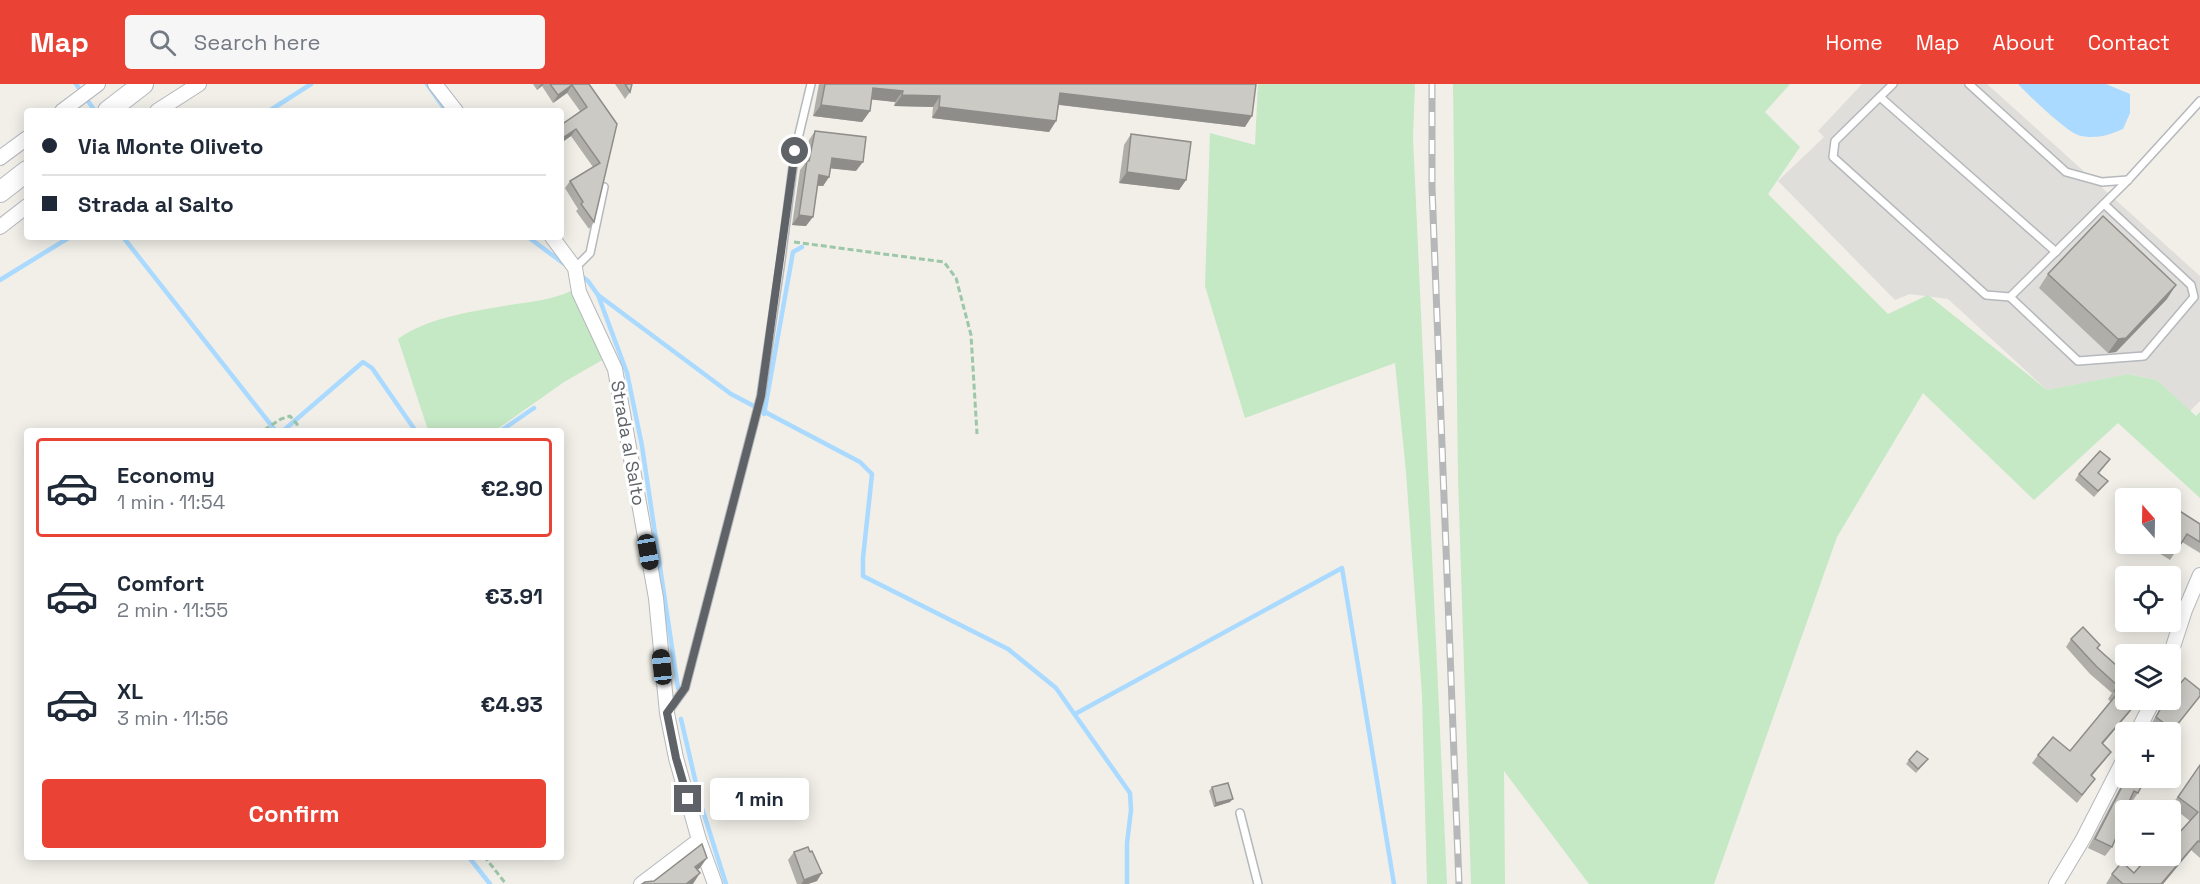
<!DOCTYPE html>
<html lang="en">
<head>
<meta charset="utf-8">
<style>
  body { margin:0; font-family:"Space Grotesk",sans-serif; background:#f6f6f7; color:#1f2937; height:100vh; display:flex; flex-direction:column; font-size:22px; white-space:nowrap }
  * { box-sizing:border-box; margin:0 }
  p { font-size:20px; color:#747a83 }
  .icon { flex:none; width:33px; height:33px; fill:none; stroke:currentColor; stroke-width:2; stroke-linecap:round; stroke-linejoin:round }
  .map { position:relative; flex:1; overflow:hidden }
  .side { position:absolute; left:24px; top:344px; width:540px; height:432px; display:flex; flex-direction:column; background:#fff; border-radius:6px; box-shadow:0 3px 15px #0003 }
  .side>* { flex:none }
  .banner { position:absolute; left:24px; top:24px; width:540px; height:132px; border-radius:6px; box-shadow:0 3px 15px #0003; display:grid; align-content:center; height:132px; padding:0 18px; background:#fff }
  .needle { width:39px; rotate:340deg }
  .buttons { position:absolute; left:2115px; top:404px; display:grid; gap:12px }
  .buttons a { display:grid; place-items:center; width:66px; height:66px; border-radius:6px; background:#fff; box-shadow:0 3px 15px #0003; font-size:30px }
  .end { position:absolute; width:27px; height:27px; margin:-14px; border:8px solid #5f6368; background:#fff; box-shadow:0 0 0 3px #fff }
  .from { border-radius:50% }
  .bubble { position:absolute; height:42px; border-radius:6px; background:#fff; box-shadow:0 3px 15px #0003; font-size:20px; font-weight:600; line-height:42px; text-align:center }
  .car { position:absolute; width:18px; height:36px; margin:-18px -9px; border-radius:8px; box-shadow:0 0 4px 2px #0007; background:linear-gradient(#222 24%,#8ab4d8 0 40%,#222 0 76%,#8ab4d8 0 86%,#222 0) }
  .banner b { display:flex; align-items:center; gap:21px; height:57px; font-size:22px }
  .banner b+b { border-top:2px solid #e0e1e3 }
  .banner i { width:15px; height:15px; background:#1f2937 }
  ul { padding:10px 0 0; list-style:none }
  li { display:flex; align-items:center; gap:18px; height:99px; margin:0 12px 9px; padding:0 6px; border:3px solid transparent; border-radius:6px }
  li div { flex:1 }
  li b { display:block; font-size:22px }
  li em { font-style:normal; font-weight:600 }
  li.on { border-color:#ea4335 }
  li>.icon { width:54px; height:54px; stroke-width:1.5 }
  .action { display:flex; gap:12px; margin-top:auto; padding:12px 18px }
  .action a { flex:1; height:69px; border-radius:6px; background:#ea4335; color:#fff; font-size:24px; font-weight:600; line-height:69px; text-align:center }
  header { display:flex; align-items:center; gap:36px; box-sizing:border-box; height:84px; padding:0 30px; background:#ea4335; color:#fff }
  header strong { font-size:28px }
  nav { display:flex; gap:33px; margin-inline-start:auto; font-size:21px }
  .search { width:420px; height:54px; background:#f6f6f7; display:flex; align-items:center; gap:15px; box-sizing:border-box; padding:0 21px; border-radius:6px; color:#747a83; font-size:22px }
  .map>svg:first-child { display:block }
  .industrial { fill:#e0deda }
  .green { fill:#c5e8c5 }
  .water { fill:#aadaff }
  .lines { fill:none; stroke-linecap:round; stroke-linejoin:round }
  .stream { stroke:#aadaff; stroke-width:4.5 }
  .service-casing { stroke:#b5b8bc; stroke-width:10 }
  .minor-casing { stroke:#b5b8bc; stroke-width:16 }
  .secondary-casing { stroke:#b6babf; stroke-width:22 }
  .path { stroke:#9cc7a9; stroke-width:3; stroke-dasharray:6 3; stroke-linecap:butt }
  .service { stroke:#fff; stroke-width:7 }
  .minor { stroke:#fff; stroke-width:14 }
  .secondary { stroke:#fff; stroke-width:20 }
  .rail-casing { stroke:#b6b7b8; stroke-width:7 }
  .rail { stroke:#fff; stroke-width:4.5; stroke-dasharray:14; stroke-linecap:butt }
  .wall { fill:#afaea9 }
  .shaded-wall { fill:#8f8d8a }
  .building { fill:#cccac5; stroke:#8f8d8a; stroke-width:1.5 }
  .route { stroke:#5f6368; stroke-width:8 }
  .labels { text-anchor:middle; stroke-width:6; stroke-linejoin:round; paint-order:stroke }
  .street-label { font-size:18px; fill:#5f6368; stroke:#fff }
</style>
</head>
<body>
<header>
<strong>Map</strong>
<div class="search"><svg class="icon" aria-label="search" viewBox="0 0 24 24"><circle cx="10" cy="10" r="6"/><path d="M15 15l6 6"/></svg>Search here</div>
<nav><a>Home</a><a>Map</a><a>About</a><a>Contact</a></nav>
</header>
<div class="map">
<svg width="2200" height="800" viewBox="0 0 2200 800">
  <rect width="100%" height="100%" fill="#f1efe8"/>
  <polygon class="industrial" points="1862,0 1987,0 2200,192 2200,317 2190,327 2157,296 2129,290 2047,306 1948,215 1910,210 1895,216 1778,97 1824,53 1818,47"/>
  <g class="green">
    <polygon points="1258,0 1415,0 1413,54 1447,800 1427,800 1422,611 1406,388 1395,279 1245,334 1205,202 1210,49 1255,61"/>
    <polygon points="1453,0 1790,0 1765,28 1800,63 1768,110 1888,230 1928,211 2047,306 2128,290 2157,296 2196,332 2200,328 2200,414 2118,339 2034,416 1923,309 1837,453 1714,800 1589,800 1504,687 1505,800 1471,800 1458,394"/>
    <path d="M 571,207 L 604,275 L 564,298 L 496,346 L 428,346 L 398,255 C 427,234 469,228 504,222 C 527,218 549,217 571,207 Z"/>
  </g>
  <path class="water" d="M 2018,0 L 2106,0 L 2130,10 L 2130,29 L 2123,45 C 2109,51 2094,56 2078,51 C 2067,48 2027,10 2018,0 Z"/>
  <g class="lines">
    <g class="stream">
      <polyline points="76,0 95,27"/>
      <polyline points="427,0 446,27"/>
      <polyline points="269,27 311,0"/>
      <polyline points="123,153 275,346"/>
      <polyline points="528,153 567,182"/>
      <polyline points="579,190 588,197 598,211 627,289 642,362 678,604"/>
      <polyline points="0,196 70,153"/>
      <polyline points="598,211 731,310 860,378 872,390 863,474 863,492 1008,565 1056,604 1130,709 1131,726 1127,759 1127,800"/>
      <polyline points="764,330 793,168 802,163"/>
      <polyline points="284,346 363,278 372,284 415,346"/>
      <polyline points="502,346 534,324"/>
      <polyline points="1075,630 1342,484 1394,800"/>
      <polyline points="681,635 701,721 726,800"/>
      <polyline points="468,772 490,800"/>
    </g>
    <defs>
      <g id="service">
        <polyline points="1893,0 1835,57 1833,73 1986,211 2010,213 2128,96 2200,17"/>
        <polyline points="1969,0 2066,88 2102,98 2128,96"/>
        <polyline points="1880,13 2056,168"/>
        <polyline points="575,184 590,169 604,103"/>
        <polyline points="2010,213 2078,277 2144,272 2194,213 2191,201 2104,120"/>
        <polyline points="669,626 685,604 761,312 781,176 795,67 811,0"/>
        <polyline points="1240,729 1258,800"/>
      </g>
      <g id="minor">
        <polyline points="435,0 456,27"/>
        <polyline points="62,27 98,0"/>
        <polyline points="157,27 199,0"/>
        <polyline points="0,74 27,54"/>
        <polyline points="0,143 27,122"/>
        <polyline points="552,153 575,184 579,208 615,285 656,514 667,629 676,674 699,756 715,800"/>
        <polyline points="2170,572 2185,526 2200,491"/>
        <polyline points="2137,648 2154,615"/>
        <polyline points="641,800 699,756"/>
        <polyline points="2056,800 2083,755 2126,671"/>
      </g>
      <g id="secondary">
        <polyline points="108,27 143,0"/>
        <polyline points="0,108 27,87"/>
      </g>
    </defs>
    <use href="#service" class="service-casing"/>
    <use href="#minor" class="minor-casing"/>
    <use href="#secondary" class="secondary-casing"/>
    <g class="path">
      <polyline points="794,158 944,178 956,194 971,251 977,350"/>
      <polyline points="264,346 281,335 290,332 297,340 297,346"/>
      <polyline points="484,772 506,800"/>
    </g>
    <use href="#service" class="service"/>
    <use href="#minor" class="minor"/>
    <use href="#secondary" class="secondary"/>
    <defs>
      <polyline id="rail" points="1432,0 1432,103 1459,800"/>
    </defs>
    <use href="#rail" class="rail-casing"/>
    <use href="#rail" class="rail"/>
  </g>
  <g class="wall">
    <polygon points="533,0 589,0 617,40 594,138 589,145 576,127 578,125 565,104 570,97 593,83 571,52 561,59 561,41 580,27 567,9 553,19 542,2 537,6"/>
    <polygon points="615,0 632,0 630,8 625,15"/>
    <polygon points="819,0 1256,0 1245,43 1059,21 1056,37 1049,48 932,34 933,23 894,22 895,18 872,15 870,27 862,38 813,32"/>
    <polygon points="815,47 856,87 831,84 829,93 823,102 817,102 806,142 792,141 800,86 804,81 809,56"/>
    <polygon points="1131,50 1186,96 1179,106 1119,99 1124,61"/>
    <polygon points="2048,190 2167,215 2116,268 2108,269 2039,204"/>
    <polygon points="2110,375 2099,389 2108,397 2094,413 2075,396 2079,390"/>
    <polygon points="2175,424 2200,440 2200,469 2182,458 2170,476 2159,469 2165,459 2170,459 2171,449 2170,448 2170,431"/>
    <polygon points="2071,555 2098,564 2126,615 2134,615 2131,619 2128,630 2103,660 2105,676 2091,692 2095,695 2077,719 2032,679 2038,671 2070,667 2111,618 2108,615 2112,609 2090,590 2066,563"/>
    <polygon points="2200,606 2170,650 2170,648 2161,648 2151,640 2162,622"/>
    <polygon points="1909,676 1925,679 1916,689 1906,680"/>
    <polygon points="2200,681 2200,774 2191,766 2163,800 2106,800 2112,790 2134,789 2178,750 2190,737 2171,722"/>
    <polygon points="2126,692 2126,693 2146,693 2138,709 2131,719 2129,718 2117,743 2112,763 2105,772 2088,764"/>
    <polygon points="1212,703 1230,718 1214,723 1209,707"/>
    <polygon points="794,768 810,768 817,797 808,800 797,800 788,776"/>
  </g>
  <g class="shaded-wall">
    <polygon points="541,0 544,0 537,6"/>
    <polygon points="572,1 567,9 553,19 558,11"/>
    <polygon points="873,4 903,7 895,18 866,15"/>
    <polygon points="1060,9 1252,32 1245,43 1053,20"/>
    <polygon points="902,11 940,12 933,23 894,22"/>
    <polygon points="821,21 870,27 862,38 813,32"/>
    <polygon points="939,23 1056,37 1049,48 932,34"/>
    <polygon points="576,45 571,52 561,59 561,55"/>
    <polygon points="832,74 863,78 856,87 826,84"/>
    <polygon points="1127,88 1186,96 1179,106 1119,99"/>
    <polygon points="819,91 829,93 823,102 812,101"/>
    <polygon points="799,131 813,133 806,142 792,141"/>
    <polygon points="2176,201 2167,215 2116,268 2108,269 2118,255"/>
    <polygon points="2134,622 2128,630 2096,667 2102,659"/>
    <polygon points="2111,668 2105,676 2085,700 2091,691"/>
    <polygon points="1233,715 1230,718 1214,723 1216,719"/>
    <polygon points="2198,757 2191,766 2163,800 2161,800"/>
    <polygon points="707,774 700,784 688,793 695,783"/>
    <polygon points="700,789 693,800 686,800"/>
    <polygon points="822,789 817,797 808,800 801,800 804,796"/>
  </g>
  <g class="building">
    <polygon points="550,0 589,0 617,40 594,138 581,120 583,118 570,97 600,79 576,45 561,55 561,41 587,23 572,1 558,11"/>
    <polygon points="625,0 632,0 630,8"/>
    <polygon points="825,0 1256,0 1252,32 1060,9 1056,37 939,23 940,12 902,11 903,7 873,4 870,27 821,21"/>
    <polygon points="815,47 866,53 863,78 832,74 829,93 819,91 813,133 799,131 807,77 809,77"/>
    <polygon points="1131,50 1191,58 1186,96 1127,88"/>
    <polygon points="2103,132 2176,201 2126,254 2118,255 2048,190"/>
    <polygon points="2100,367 2110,375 2098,389 2108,397 2098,407 2079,390"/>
    <polygon points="2175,424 2200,440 2200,458 2187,450 2175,469 2164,462 2166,459 2170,459 2170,451 2176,442 2170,437 2170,432"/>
    <polygon points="2083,543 2100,561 2097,564 2126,590 2126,615 2132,615 2129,618 2134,622 2102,659 2111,668 2091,691 2095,695 2082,711 2038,671 2053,653 2070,667 2117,610 2114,607 2118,602 2096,582 2071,555"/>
    <polygon points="2185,594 2200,606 2200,612 2173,646 2156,633 2162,622 2168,615 2170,615 2170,611"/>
    <polygon points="1917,667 1928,675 1918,685 1909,676"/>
    <polygon points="2200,681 2200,758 2198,757 2161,800 2123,800 2112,790 2122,778 2134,789 2150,771 2170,771 2170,744 2178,750 2198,728 2178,713"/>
    <polygon points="2127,693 2146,693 2138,709 2134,707 2117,743 2120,744 2112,763 2095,755"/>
    <polygon points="1228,699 1233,715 1216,719 1212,703"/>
    <polygon points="702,760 707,774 695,783 700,789 686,800 642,800 645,798 654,797"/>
    <polygon points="808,763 810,768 812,767 822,789 804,796 794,768"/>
  </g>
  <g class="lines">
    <polyline class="route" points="688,715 676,674 667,629 685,604 761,312 795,67"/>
  </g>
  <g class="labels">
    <g class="street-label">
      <text transform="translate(628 359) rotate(80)" y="6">Strada al Salto</text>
    </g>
  </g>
</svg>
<div class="buttons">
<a><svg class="needle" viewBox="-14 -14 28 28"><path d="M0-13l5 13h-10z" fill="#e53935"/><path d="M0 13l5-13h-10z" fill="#747a83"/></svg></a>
<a><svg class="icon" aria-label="locate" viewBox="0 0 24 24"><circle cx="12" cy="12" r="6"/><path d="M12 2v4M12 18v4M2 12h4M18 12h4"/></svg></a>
<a><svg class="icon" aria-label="layers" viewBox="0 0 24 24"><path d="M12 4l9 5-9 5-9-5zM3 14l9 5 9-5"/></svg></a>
<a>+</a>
<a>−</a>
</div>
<i class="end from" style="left:795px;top:67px"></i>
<i class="end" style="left:688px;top:715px"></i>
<div class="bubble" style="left:710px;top:694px;width:99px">1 min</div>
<i class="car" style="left:648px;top:468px;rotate:170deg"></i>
<i class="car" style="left:662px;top:583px;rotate:354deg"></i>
<div class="banner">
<b><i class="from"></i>Via Monte Oliveto</b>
<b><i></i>Strada al Salto</b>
</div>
<section class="side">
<ul>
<li class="on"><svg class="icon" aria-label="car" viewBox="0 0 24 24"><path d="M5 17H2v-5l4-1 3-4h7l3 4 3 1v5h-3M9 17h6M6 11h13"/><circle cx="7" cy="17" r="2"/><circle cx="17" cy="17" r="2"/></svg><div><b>Economy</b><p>1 min · 11:54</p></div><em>€2.90</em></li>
<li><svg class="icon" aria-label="car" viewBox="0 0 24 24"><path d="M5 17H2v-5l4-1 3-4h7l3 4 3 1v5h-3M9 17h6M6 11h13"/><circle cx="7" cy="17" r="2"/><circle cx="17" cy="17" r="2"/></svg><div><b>Comfort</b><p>2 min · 11:55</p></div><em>€3.91</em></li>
<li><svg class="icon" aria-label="car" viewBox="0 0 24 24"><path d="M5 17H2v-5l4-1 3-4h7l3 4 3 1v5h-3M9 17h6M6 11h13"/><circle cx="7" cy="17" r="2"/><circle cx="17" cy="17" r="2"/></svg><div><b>XL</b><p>3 min · 11:56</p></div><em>€4.93</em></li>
</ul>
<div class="action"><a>Confirm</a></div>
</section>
</div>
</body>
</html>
